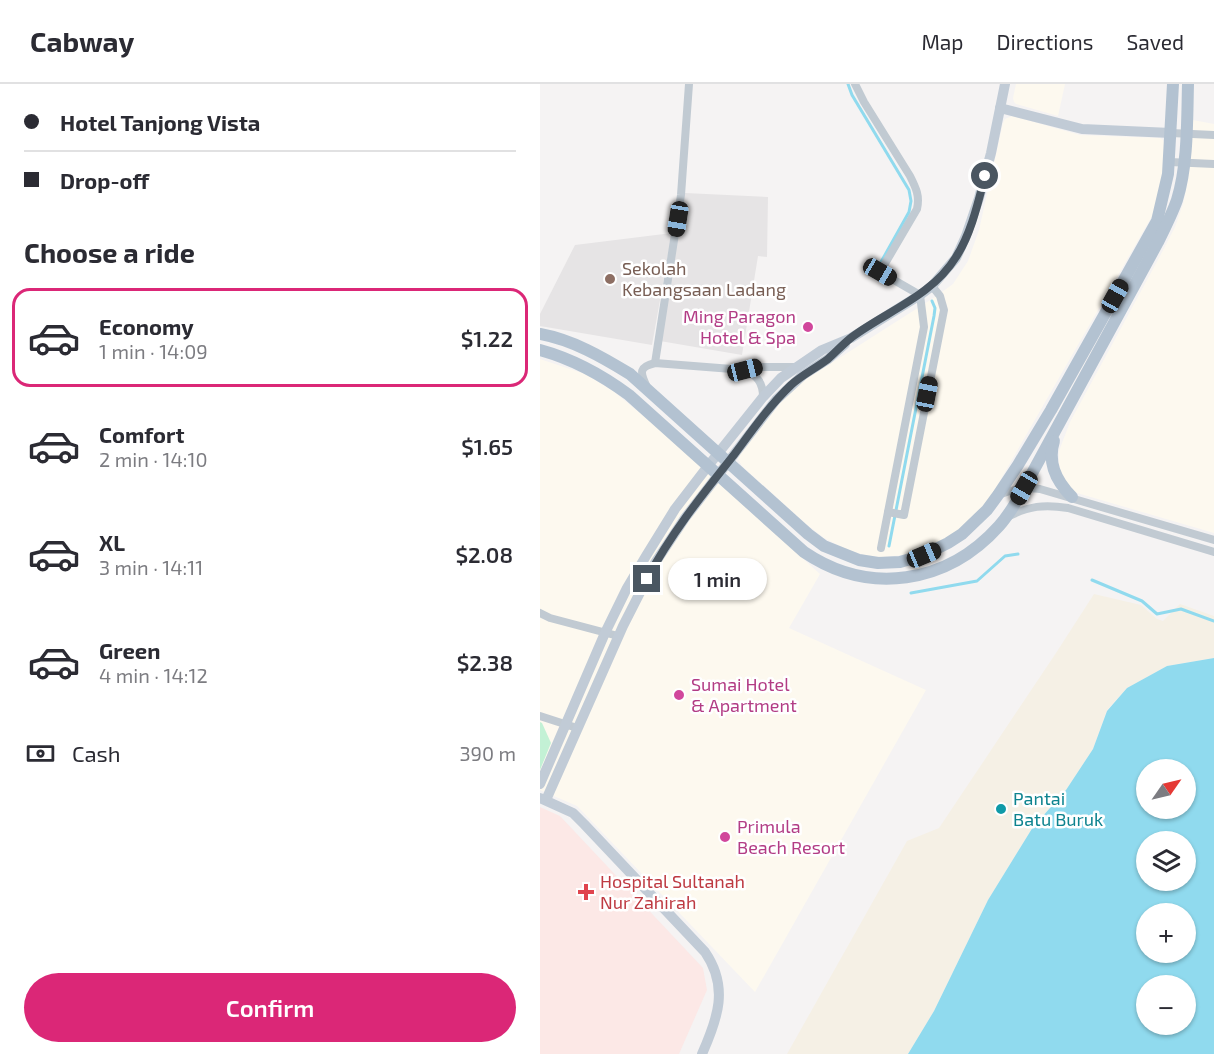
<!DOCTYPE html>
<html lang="en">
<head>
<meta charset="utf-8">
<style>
  body { margin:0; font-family:"Exo 2",sans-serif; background:#f2f2f3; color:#2b2b33; height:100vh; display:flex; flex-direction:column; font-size:22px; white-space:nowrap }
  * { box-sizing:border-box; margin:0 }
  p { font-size:20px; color:#7c7c81 }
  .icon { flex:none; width:33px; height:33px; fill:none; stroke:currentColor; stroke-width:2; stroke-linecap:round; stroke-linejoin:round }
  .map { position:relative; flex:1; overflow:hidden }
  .panel { display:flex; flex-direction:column; background:#fff; width:540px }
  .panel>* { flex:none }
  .hud { display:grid; align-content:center; height:132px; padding:0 24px; background:#fff }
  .needle { width:39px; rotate:56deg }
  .controls { position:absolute; left:596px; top:675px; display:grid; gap:12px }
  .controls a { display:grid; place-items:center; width:60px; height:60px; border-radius:50%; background:#fff; box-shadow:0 2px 4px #0004; font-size:30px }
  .end { position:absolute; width:27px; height:27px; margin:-14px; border:8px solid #4a5661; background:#fff; box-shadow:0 0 0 3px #fff }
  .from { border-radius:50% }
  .bubble { position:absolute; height:42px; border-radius:21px; background:#fff; box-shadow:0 2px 4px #0004; font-size:20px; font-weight:600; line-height:42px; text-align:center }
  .car { position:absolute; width:18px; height:36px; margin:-18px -9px; border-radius:8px; box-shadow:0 0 4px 2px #0007; background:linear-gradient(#222 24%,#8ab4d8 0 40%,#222 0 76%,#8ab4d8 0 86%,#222 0) }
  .hud b { display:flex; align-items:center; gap:21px; height:57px; font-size:22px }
  .hud b+b { border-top:2px solid #e1e1e2 }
  .hud i { width:15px; height:15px; background:#2b2b33 }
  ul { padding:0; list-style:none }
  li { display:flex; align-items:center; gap:18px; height:99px; margin:0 12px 9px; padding:0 12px; border:3px solid transparent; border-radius:18px }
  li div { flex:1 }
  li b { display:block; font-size:22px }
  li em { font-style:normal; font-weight:600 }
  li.active { border-color:#db2777 }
  li>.icon { width:54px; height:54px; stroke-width:1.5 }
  h2 { padding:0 24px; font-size:27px; line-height:72px }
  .pay { display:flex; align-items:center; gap:15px; height:66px; padding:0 24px; font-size:22px }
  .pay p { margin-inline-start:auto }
  .action { display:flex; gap:12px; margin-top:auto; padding:12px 24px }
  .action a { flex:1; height:69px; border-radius:36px; background:#db2777; color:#fff; font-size:24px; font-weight:600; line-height:69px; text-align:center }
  header { display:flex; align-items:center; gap:36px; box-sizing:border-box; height:84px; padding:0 30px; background:#fff; border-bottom:2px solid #e1e1e2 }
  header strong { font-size:28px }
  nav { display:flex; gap:33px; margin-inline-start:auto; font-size:21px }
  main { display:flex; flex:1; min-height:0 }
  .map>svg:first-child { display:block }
  .commercial { fill:#fdf9ef }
  .education { fill:#e6e4e5 }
  .medical { fill:#fce8e6 }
  .green { fill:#c3f1d5 }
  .sand { fill:#f5f0e5 }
  .water { fill:#90daee; fill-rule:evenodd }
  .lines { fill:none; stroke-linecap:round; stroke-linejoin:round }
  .stream { stroke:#90daee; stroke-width:3 }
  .street { stroke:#c1cad2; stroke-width:8 }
  .secondary { stroke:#c1cbd6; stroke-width:10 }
  .primary { stroke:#b3c2d1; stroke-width:12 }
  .route { stroke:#4a5661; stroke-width:8 }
  .education-dot { fill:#8d6e63; stroke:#fff; stroke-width:2 }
  .hotel-dot { fill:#d1479c; stroke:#fff; stroke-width:2 }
  .culture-dot { fill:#0f9aa8; stroke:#fff; stroke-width:2 }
  .health-dot { fill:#e0444e; stroke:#fff; stroke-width:2 }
  .labels { text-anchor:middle; stroke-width:5; stroke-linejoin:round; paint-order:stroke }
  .education-label { font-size:18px; fill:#785e54; stroke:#fff; text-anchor:start }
  .hotel-label { font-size:18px; fill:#b23c85; stroke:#fff; text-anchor:start }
  .culture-label { font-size:18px; fill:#0d838f; stroke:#fff; text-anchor:start }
  .health-label { font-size:18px; fill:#be3a42; stroke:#fff; text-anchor:start }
</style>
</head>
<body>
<header>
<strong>Cabway</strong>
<nav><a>Map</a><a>Directions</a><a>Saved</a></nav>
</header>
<main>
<section class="panel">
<div class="hud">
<b><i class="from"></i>Hotel Tanjong Vista</b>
<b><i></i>Drop-off</b>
</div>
<h2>Choose a ride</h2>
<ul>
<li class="active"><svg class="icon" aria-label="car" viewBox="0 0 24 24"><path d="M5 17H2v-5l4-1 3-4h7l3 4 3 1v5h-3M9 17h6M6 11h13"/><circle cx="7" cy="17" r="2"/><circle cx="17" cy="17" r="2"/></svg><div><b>Economy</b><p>1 min · 14:09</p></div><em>$1.22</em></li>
<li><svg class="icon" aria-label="car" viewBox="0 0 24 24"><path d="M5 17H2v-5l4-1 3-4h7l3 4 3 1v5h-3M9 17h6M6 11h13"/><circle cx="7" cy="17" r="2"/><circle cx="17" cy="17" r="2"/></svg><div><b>Comfort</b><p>2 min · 14:10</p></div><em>$1.65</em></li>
<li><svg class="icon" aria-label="car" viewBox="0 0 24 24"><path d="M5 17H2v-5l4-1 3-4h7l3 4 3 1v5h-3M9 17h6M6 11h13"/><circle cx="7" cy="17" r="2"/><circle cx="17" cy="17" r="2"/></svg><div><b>XL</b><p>3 min · 14:11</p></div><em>$2.08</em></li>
<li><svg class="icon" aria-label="car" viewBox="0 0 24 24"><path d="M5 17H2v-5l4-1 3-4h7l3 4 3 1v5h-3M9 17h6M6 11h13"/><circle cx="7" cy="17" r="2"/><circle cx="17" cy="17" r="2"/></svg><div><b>Green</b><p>4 min · 14:12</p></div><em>$2.38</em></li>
</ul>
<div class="pay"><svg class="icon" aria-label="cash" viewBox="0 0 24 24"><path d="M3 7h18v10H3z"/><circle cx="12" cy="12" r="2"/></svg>Cash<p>390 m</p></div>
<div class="action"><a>Confirm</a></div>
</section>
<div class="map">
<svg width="674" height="970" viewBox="0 0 674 970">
  <rect width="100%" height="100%" fill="#f5f3f3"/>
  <g class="commercial">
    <polygon points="476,0 525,0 518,32 476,20 474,18 473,14"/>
    <polygon points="472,32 540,51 620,54 623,56 625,62 624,85 617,115 612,132 446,421 413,451 380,466 364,471 342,473 324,471 306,465 284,454 265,439 202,382 198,375 201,367 248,310 260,299 395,213 413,200 428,177 439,146 463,39 465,35"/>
    <polygon points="653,36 674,40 674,449 537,409 526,401 521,392 519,380 519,367 530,338 620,172 635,143 643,120 648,97"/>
    <polygon points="0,275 45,290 73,307 113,340 280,490 249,544 386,606 215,908 37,722 0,706"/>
  </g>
  <g class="education">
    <polygon points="145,109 228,113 227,173 218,172 202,271 120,257"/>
    <polygon points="132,149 112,261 0,242 0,230 35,161"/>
  </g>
  <polygon class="medical" points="0,723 20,732 163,884 167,906 139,970 0,970"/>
  <polygon class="green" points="0,638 2,639 11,659 0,686"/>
  <polygon class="sand" points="554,510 601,521 617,535 623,537 640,520 674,532 674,574 627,582 587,604 567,626 553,665 526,706 493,743 448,816 394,927 368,970 247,970 367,757 399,744 516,569"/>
  <path class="water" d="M 674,574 L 674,970 L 368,970 L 394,927 L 448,816 L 493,743 L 526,706 L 553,665 L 567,627 L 587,604 L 627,582 ZM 606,686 L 645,686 L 645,724 L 606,724 ZM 606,758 L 645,758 L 645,796 L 606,796 ZM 606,830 L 645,830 L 645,868 L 606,868 ZM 606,902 L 645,902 L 645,940 L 606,940 Z"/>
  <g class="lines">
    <g class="stream">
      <polyline points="308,0 312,11 369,106 371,117 369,128 341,178"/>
      <polyline points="349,462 394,232 395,224 392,217"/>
      <polyline points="552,496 602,517 617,530 641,525 674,537"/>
      <polyline points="371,509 437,497 465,472 478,470"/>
    </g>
    <g class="street">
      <path d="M 315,0 L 324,18 L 370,92 C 376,104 380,112 377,125 L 340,188 L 380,211 L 384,243 L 341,464"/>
      <polyline points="631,49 674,51"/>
      <polyline points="630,78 674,80"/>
      <polyline points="115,279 141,111 149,0"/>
      <path d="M 205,286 C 217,292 223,298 223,313"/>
      <path d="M 106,301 C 100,288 99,283 115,279 L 205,286 L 217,283 L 256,283"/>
      <path d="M 458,411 C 472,405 484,403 500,405 L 674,456"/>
      <polyline points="348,428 364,431 404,226 400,212 392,202"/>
      <path d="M 467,433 C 489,422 504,420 528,424 L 674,468"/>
      <polyline points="0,529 10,534 78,552"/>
      <polyline points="0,632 37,644"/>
    </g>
    <g class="secondary">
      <polyline points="460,24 542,45 631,49"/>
      <polyline points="0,700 65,549 87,504 106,472 135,425 168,382 223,313 241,294 282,266 311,254 380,211 392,202 416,174 426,152 439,114 451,69 465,0"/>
      <path d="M 0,714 L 33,729 L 44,740 L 165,868 C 189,903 178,934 162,970"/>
      <polyline points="6,716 83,542 115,479 145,434 236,316 263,291 288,275 305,260"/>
    </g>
    <g class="primary">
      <path d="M 0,250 C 33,256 62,273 90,290 L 268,450 L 284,462 L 319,476 L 338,479 L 360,478 L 384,471 L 408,459 L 422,450 L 447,426 L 458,411 L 478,381 L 511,326 L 617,137 L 628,90 L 633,0"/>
      <path d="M 0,266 C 33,275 62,291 89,311 L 264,468 C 329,512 407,500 459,442 C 469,431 477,417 484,404 L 618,158 C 625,144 632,130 637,116 C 648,80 647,37 648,0"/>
      <path d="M 514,357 C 507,379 516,397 532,413"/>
    </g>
  </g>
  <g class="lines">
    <path class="route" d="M 107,495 C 130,451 162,411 193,372 C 211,348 229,322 251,301 C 262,291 276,284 288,275 C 296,268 303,260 312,253 C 347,227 392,212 416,173 C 431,150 438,119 445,92"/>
  </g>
  <circle class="education-dot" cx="70" cy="195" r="6"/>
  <g class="hotel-dot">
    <circle cx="268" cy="243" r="6"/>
    <circle cx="139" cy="611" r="6"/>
    <circle cx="185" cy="753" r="6"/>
  </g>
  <circle class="culture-dot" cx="461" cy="725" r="6"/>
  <path class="health-dot" d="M43 799h6v6h6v6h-6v6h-6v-6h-6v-6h6z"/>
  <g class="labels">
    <g class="education-label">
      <text x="82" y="191">Sekolah<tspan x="82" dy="21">Kebangsaan Ladang</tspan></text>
    </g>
    <g class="hotel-label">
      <text x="256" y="239" text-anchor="end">Ming Paragon<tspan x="256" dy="21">Hotel &amp; Spa</tspan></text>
      <text x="151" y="607">Sumai Hotel<tspan x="151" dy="21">&amp; Apartment</tspan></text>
      <text x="197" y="749">Primula<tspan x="197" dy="21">Beach Resort</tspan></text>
    </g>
    <g class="culture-label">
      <text x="473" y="721">Pantai<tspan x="473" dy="21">Batu Buruk</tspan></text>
    </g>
    <g class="health-label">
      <text x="60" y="804">Hospital Sultanah<tspan x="60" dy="21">Nur Zahirah</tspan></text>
    </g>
  </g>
</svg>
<div class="controls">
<a><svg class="needle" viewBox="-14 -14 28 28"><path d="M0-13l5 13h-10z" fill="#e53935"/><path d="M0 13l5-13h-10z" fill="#7c7c81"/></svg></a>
<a><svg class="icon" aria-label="layers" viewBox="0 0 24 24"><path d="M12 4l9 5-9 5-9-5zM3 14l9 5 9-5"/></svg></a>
<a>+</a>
<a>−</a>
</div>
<i class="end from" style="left:445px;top:92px"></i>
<i class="end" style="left:107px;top:495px"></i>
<div class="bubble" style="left:128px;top:474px;width:99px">1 min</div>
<i class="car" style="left:138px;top:135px;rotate:189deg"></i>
<i class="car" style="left:340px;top:188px;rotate:120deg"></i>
<i class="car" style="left:575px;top:212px;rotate:29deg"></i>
<i class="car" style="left:205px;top:286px;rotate:76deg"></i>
<i class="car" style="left:387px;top:310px;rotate:11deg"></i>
<i class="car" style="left:484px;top:404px;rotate:210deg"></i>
<i class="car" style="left:384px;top:471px;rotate:67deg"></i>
</div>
</main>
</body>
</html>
